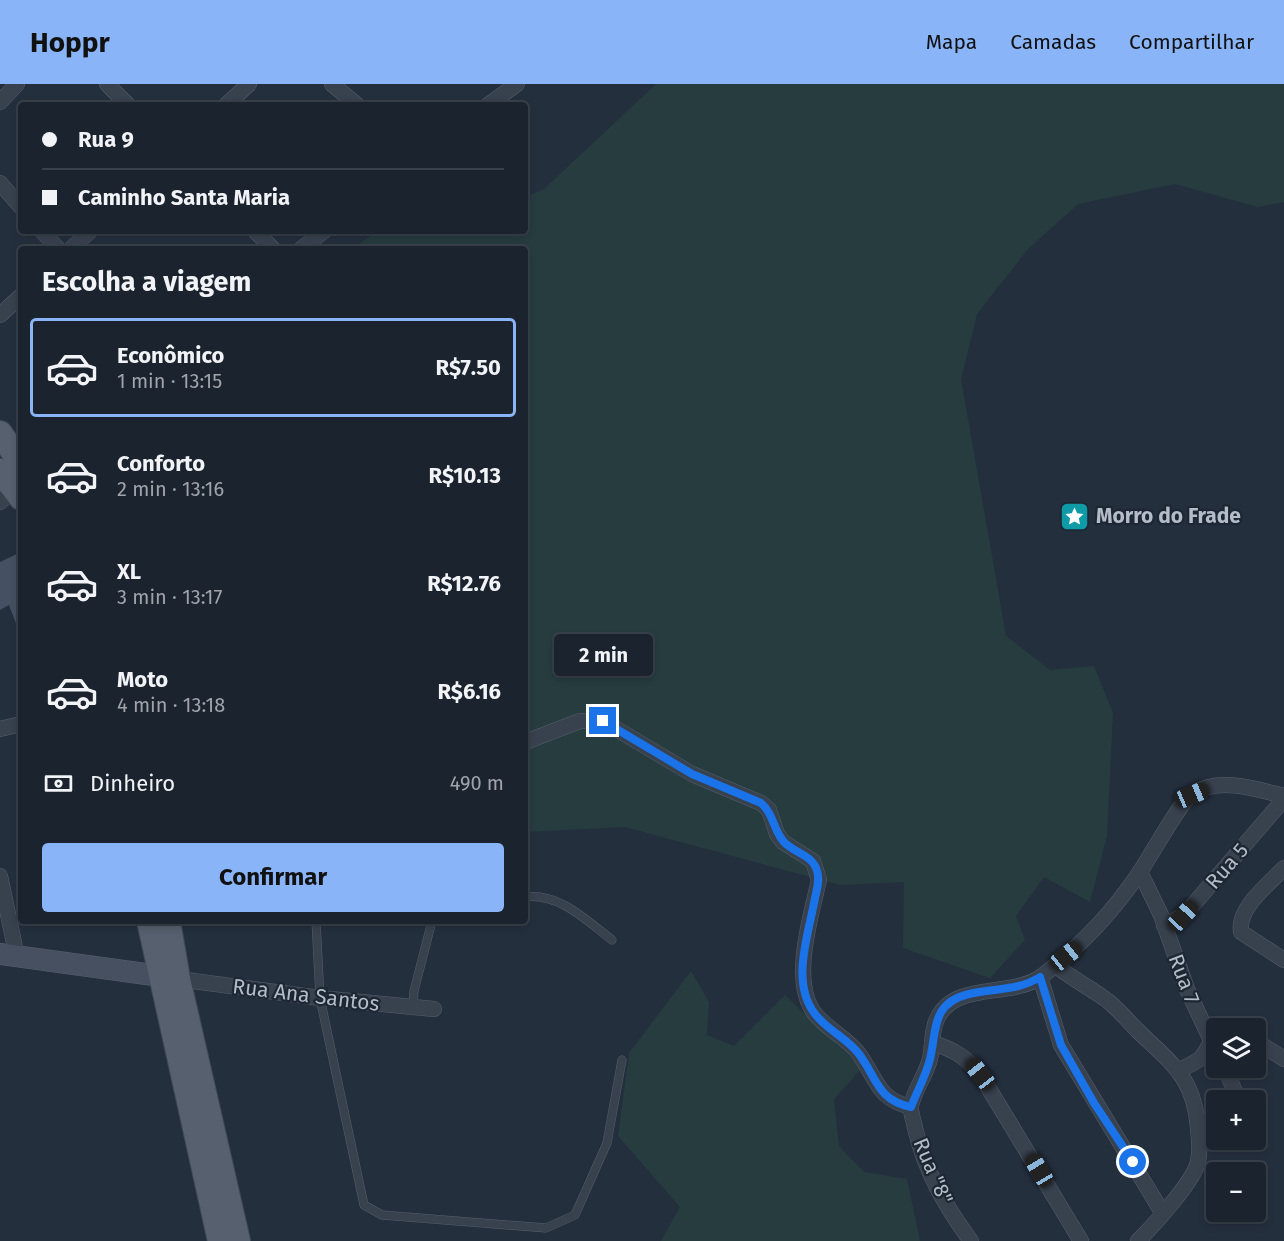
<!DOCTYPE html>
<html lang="pt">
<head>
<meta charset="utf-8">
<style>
  body { margin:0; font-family:"Fira Sans",sans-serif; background:#242b36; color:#f1f3f6; height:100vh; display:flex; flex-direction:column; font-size:22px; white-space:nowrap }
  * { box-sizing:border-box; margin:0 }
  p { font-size:20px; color:#a0a4aa }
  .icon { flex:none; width:33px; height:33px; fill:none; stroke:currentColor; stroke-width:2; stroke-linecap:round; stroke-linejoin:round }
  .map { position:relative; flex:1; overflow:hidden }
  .side { position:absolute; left:18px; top:162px; width:510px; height:678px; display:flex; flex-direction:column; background:#1b232e; border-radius:6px; box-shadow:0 3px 9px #0003,0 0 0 2px #39404a }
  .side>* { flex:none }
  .hud { position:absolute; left:18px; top:18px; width:510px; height:132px; border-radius:6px; box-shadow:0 3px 9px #0003,0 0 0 2px #39404a; display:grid; align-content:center; height:132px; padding:0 24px; background:#1b232e }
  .buttons { position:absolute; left:1206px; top:934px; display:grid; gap:12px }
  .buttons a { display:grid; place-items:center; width:60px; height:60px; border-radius:6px; background:#1b232e; box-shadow:0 3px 9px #0003,0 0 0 2px #39404a; font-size:30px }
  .end { position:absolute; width:27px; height:27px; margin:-14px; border:8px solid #1a73e8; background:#fff; box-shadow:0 0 0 3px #fff }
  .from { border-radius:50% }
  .bubble { position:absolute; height:42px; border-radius:6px; background:#1b232e; box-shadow:0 3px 9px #0003,0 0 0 2px #39404a; font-size:20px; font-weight:700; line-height:42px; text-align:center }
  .car { position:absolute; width:18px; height:36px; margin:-18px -9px; border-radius:8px; box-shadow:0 0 4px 2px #0007; background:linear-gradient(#222 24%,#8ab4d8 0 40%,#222 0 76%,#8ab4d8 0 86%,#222 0) }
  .hud b { display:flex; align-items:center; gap:21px; height:57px; font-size:22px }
  .hud b+b { border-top:2px solid #39404a }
  .hud i { width:15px; height:15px; background:#f1f3f6 }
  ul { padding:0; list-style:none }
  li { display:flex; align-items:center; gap:18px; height:99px; margin:0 12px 9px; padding:0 12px; border:3px solid transparent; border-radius:6px }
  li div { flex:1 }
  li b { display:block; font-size:22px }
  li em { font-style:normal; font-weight:700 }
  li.on { border-color:#8ab4f8 }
  li>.icon { width:54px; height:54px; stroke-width:1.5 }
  h2 { padding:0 24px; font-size:27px; line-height:72px }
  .pay { display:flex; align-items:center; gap:15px; height:66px; padding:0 24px; font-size:22px }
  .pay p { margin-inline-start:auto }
  .button { display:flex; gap:12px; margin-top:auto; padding:12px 24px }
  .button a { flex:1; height:69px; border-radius:6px; background:#8ab4f8; color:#111; font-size:24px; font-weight:700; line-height:69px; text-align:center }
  header { display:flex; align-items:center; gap:36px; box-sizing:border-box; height:84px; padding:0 30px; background:#8ab4f8; color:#111 }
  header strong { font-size:28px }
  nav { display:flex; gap:33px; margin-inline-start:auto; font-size:21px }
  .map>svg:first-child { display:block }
  .green { fill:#263c3f }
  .building { fill:#455162 }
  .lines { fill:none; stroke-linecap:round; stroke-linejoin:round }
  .lane-casing { stroke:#565f6c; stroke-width:9 }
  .street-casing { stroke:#565f6c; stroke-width:16 }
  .secondary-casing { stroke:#565f6c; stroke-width:22 }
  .primary-casing { stroke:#414a57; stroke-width:26 }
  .lane { stroke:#38414e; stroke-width:8 }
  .street { stroke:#38414e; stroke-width:15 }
  .secondary { stroke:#465061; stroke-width:21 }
  .primary { stroke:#56606e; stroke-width:24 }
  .route { stroke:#1a73e8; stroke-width:8 }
  .labels { text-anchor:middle; stroke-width:4.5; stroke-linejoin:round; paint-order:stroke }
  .poi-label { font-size:21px; font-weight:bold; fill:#b4bcc9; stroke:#1d2633; text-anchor:start }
  .street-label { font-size:21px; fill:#b4bcc9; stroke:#1d2633 }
</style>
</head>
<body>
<header>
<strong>Hoppr</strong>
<nav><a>Mapa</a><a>Camadas</a><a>Compartilhar</a></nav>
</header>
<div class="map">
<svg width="1284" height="1157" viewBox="0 0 1284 1157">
  <rect width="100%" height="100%" fill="#242f3e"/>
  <g class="green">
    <polygon points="656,0 1284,0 1284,118 1258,123 1175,100 1078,120 1028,165 977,230 961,295 1006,552 1050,586 1094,582 1113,629 1107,752 1090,818 1044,793 1016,832 1025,856 990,894 903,864 904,798 840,801 625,743 525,748 525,165 353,165 377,147 525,147 525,113 544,105"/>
    <polygon points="691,887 709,918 707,951 734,962 785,911 862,984 834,1015 839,1062 864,1088 907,1095 920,1157 661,1157 680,1123 618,1052 629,969"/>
  </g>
  <polygon class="building" points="21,468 21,550 20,550 9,521 0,526 0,478"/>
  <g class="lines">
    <defs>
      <g id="lane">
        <path d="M 525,813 C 560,809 586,836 612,856"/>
        <polyline points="316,837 320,914 364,1121 382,1131 546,1144 575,1131 607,1059 622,976"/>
        <polyline points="413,923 414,907 432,837"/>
      </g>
      <g id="street">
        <polyline points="107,0 128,21"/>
        <polyline points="332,0 357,21"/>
        <polyline points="0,18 17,0"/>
        <polyline points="226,21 249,0"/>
        <polyline points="488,21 517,0"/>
        <polyline points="0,99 21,123"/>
        <polyline points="42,147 58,165"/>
        <polyline points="255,147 273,165"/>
        <polyline points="71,165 90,147"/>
        <polyline points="301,165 324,147"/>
        <polyline points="0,231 21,212"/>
        <polyline points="0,418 21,400"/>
        <polyline points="0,645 21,640"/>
        <path d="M 525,658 L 580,637 L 603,637 L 692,690 L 761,719 L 769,726 L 777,750 L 783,758 L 813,777 L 819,796 C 811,832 790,898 815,930 C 827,945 847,954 859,970 C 877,995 877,1015 911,1023"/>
        <path d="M 1284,784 C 1269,800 1237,824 1241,848 L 1284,876"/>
        <polyline points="1140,788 1161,831 1187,905 1216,967"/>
        <polyline points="0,792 17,873"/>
        <polyline points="1164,841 1183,832 1193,821 1284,715"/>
        <path d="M 1055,881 C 1072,895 1091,904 1108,917 C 1119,926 1128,937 1138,947 C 1172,980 1194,993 1198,1044 C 1199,1056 1201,1069 1197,1081 C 1191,1100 1153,1142 1138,1157"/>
        <polyline points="1040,893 1061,961 1162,1128"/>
        <polyline points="178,895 320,914 434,925"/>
        <polyline points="1218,945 1222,943 1233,945"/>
        <polyline points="1256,957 1284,975"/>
        <path d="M 932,959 C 953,965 966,973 980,990 L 1081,1157"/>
        <polyline points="1225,984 1239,1017"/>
        <path d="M 1179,986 C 1200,977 1204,974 1213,953"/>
        <path d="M 971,1157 C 945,1122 925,1087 915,1044 C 914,1037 910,1028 911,1022 C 914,1006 926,991 930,975 C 933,962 931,947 937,935 C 955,896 1011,915 1042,892 C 1079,863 1115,826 1141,786 C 1152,770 1179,720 1191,711 C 1217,692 1256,705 1284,712"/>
      </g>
      <polyline id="secondary" points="0,870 175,894"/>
      <g id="primary">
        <polyline points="0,349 21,379"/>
        <polyline points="0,387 21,414"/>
        <polyline points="149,837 220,1157"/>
        <polyline points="168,837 178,895 238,1157"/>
      </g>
    </defs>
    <use href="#lane" class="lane-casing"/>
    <use href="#street" class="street-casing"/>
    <use href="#secondary" class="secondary-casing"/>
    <use href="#primary" class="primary-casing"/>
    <use href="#lane" class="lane"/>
    <use href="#street" class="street"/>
    <use href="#secondary" class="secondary"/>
    <use href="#primary" class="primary"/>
  </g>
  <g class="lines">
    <path class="route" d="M 603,637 L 692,690 L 761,719 C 774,730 773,746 784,758 C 794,769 813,771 817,787 C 820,796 817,805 815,814 C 809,849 790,898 815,930 C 827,946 847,954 859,970 C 877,994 877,1016 911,1023 C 917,1007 926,992 930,975 C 937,946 931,919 969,910 C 994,904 1018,907 1040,893 L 1061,961 L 1094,1019 L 1133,1078"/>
  </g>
  <defs>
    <symbol id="sight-square" viewBox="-11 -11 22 22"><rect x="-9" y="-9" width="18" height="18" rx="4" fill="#0f9aa8" stroke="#1d2633"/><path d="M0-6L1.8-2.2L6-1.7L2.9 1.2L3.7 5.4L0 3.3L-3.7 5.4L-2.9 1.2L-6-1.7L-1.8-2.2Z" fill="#fff"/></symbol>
  </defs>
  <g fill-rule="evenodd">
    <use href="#sight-square" x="1058" y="416" width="33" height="33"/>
  </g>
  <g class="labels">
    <g class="poi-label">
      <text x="1096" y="439">Morro do Frade</text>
    </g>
    <g class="street-label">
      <text transform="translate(1227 782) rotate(-49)" y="7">Rua 5</text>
      <text transform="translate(1184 895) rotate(69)" y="7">Rua 7</text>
      <text transform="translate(306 911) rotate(7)" y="7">Rua Ana Santos</text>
      <text transform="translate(933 1087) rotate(67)" y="7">Rua "8"</text>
    </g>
  </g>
</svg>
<div class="buttons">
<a><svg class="icon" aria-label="layers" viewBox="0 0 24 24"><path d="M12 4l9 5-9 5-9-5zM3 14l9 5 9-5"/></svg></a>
<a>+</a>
<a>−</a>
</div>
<i class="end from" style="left:1133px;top:1078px"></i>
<i class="end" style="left:603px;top:637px"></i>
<div class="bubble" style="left:554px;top:550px;width:99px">2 min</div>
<i class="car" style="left:1192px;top:711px;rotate:67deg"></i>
<i class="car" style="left:1183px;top:832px;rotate:43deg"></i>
<i class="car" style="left:1066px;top:872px;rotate:51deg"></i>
<i class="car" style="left:980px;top:990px;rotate:322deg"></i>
<i class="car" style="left:1039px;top:1086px;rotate:329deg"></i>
<div class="hud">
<b><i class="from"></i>Rua 9</b>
<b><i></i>Caminho Santa Maria</b>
</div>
<section class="side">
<h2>Escolha a viagem</h2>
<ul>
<li class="on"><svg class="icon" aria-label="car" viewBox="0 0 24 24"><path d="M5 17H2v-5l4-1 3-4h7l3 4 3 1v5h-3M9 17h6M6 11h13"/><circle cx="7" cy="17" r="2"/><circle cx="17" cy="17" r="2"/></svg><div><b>Econômico</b><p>1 min · 13:15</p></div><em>R$7.50</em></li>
<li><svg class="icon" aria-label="car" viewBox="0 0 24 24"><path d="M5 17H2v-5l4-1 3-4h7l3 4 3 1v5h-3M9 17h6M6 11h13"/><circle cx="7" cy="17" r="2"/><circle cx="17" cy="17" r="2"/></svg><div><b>Conforto</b><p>2 min · 13:16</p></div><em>R$10.13</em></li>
<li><svg class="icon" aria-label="car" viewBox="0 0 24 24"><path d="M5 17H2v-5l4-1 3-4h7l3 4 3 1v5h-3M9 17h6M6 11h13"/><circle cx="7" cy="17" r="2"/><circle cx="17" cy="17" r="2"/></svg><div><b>XL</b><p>3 min · 13:17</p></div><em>R$12.76</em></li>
<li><svg class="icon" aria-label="car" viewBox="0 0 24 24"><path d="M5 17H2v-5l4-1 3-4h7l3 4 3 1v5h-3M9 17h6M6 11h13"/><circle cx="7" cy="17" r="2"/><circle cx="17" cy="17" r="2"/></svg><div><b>Moto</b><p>4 min · 13:18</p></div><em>R$6.16</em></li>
</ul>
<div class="pay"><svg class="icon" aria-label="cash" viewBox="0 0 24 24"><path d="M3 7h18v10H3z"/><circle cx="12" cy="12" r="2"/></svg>Dinheiro<p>490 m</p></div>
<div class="button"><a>Confirmar</a></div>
</section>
</div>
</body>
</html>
